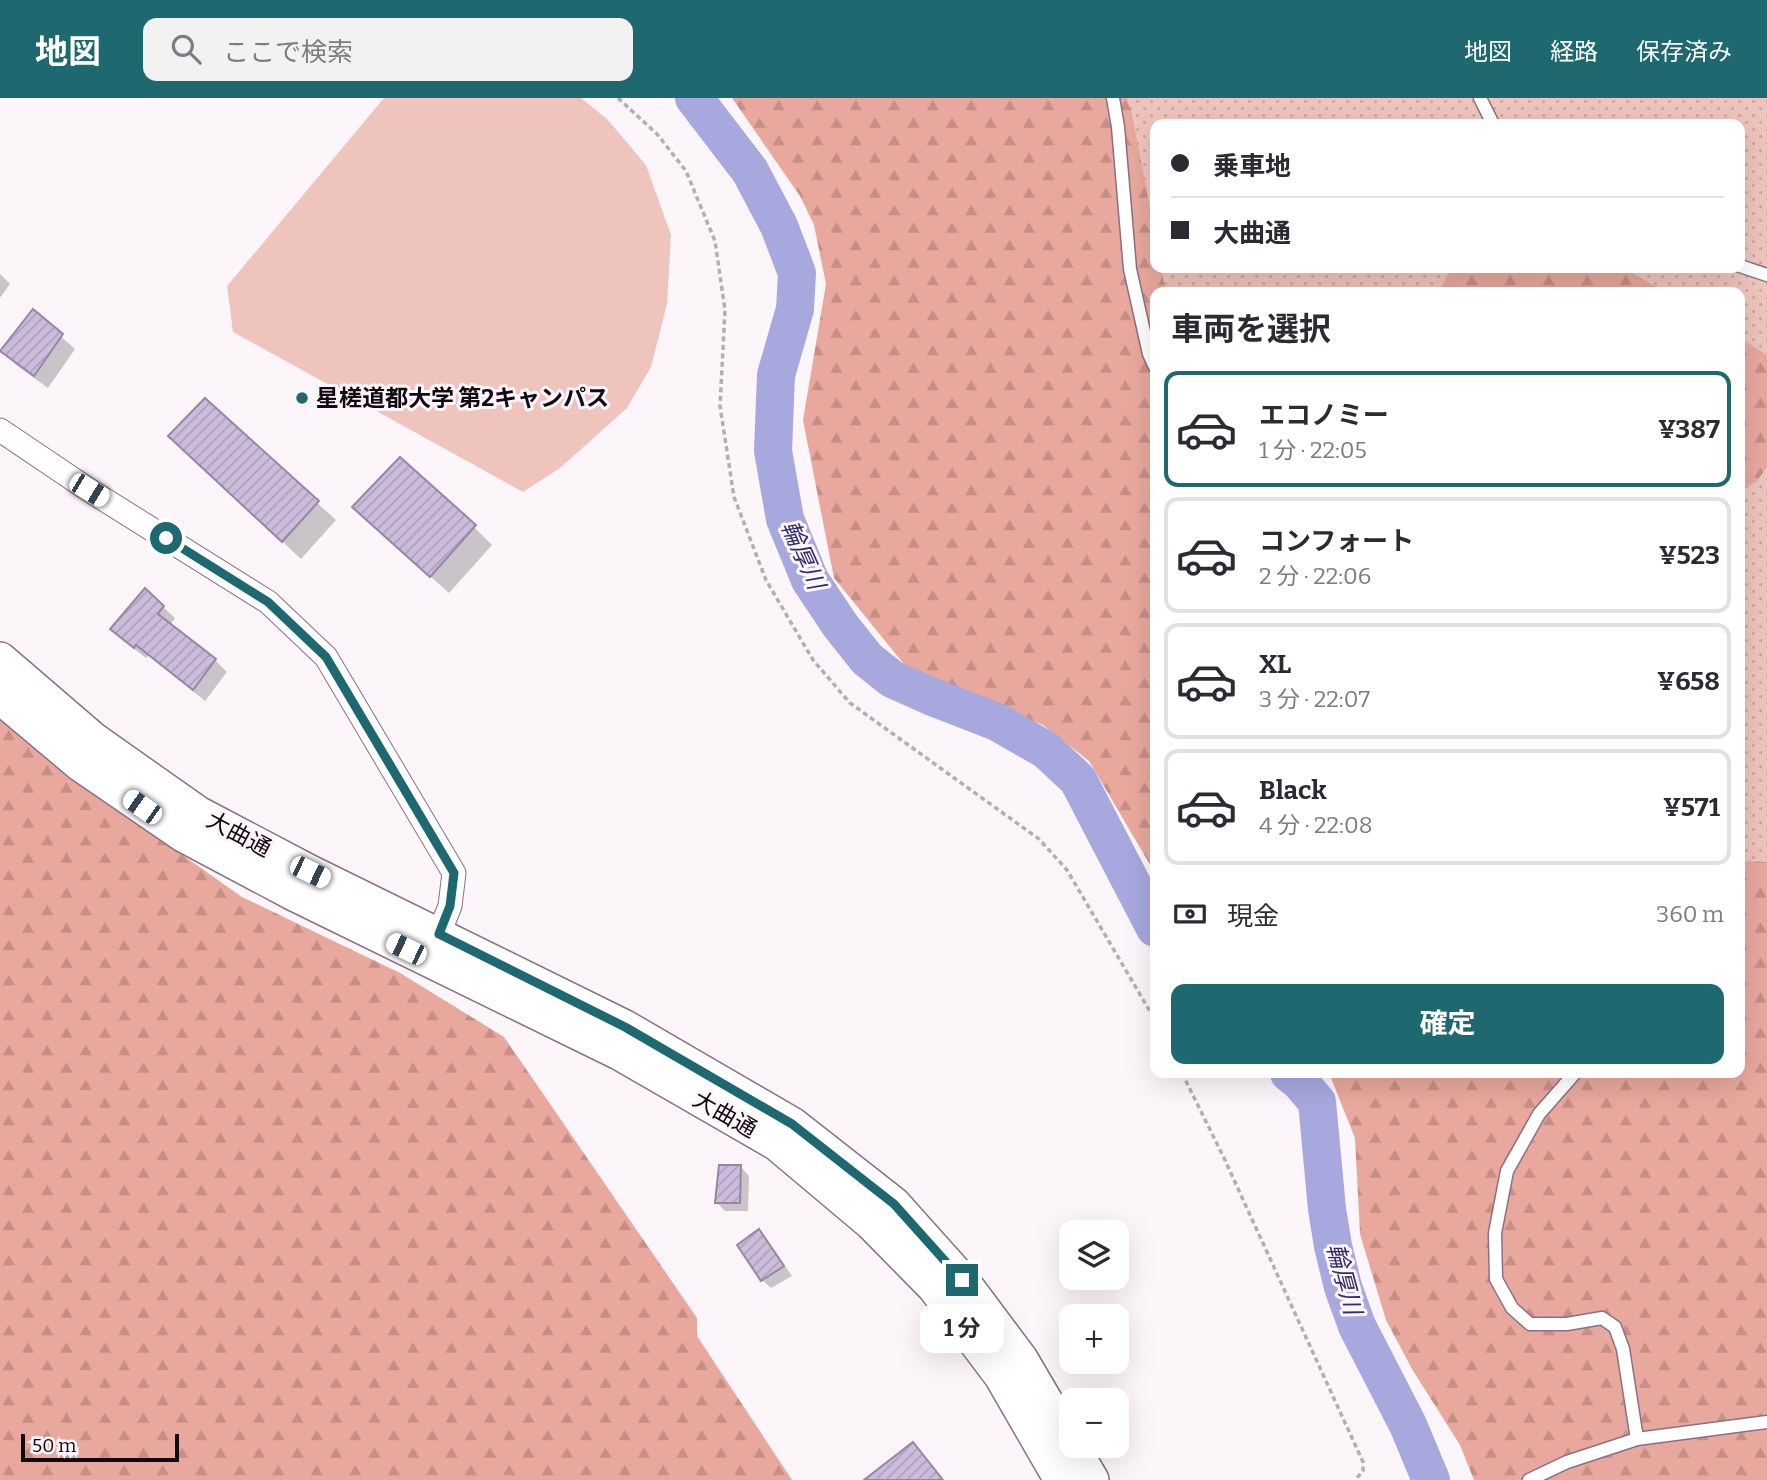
<!DOCTYPE html>
<html lang="ja">
<head>
<meta charset="utf-8">
<style>
  body { margin:0; font-family:Bitter,"Noto Sans JP",serif; background:#f2f2f3; color:#2b2b33; height:100vh; display:flex; flex-direction:column; font-size:26px; white-space:nowrap }
  * { box-sizing:border-box; margin:0 }
  p { font-size:23px; color:#7c7c81 }
  .icon { flex:none; width:38px; height:38px; fill:none; stroke:currentColor; stroke-width:2; stroke-linecap:round; stroke-linejoin:round }
  .map { position:relative; flex:1; overflow:hidden }
  .sheet { position:absolute; left:1150px; top:189px; width:595px; height:791px; display:flex; flex-direction:column; background:#fff; border-radius:14px; box-shadow:0 7px 28px #0002 }
  .sheet>* { flex:none }
  .banner { position:absolute; left:1150px; top:21px; width:595px; height:154px; border-radius:14px; box-shadow:0 7px 28px #0002; display:grid; align-content:center; height:154px; padding:0 21px; background:#fff }
  .buttons { position:absolute; left:1059px; top:1122px; display:grid; gap:14px }
  .buttons a { display:grid; place-items:center; width:70px; height:70px; border-radius:14px; background:#fff; box-shadow:0 7px 28px #0002; font-size:35px }
  .scale { position:absolute; left:21px; bottom:18px; width:158px; box-sizing:border-box; padding-left:7px; border:4px solid #130911; border-top:0; font-size:19px; line-height:24px; white-space:nowrap; color:#130911; -webkit-text-stroke:5px #fcf5fa; paint-order:stroke }
  .end { position:absolute; width:32px; height:32px; margin:-16px; border:9px solid #1d696f; background:#fff; box-shadow:0 0 0 4px #fff }
  .from { border-radius:50% }
  .bubble { position:absolute; height:49px; border-radius:14px; background:#fff; box-shadow:0 7px 28px #0002; font-size:23px; font-weight:700; line-height:49px; text-align:center }
  .car { position:absolute; width:21px; height:42px; margin:-21px -10px; border-radius:9px; box-shadow:0 0 5px 2px #0007; background:linear-gradient(#fff 24%,#345 0 40%,#fff 0 76%,#345 0 86%,#fff 0) }
  .banner b { display:flex; align-items:center; gap:24px; height:66px; font-size:26px }
  .banner b+b { border-top:2px solid #e1e1e2 }
  .banner i { width:18px; height:18px; background:#2b2b33 }
  ul { padding:0; list-style:none }
  li { display:flex; align-items:center; gap:21px; height:116px; margin:0 14px 10px; padding:0 7px; border:4px solid #e1e1e2; border-radius:14px }
  li div { flex:1 }
  li b { display:block; font-size:26px }
  li em { font-style:normal; font-weight:700 }
  li.selected { border-color:#1d696f }
  li>.icon { width:63px; height:63px; stroke-width:1.5 }
  h2 { padding:0 21px; font-size:32px; line-height:84px }
  .pay { display:flex; align-items:center; gap:18px; height:77px; padding:0 21px; font-size:26px }
  .pay p { margin-inline-start:auto }
  .action { display:flex; gap:14px; margin-top:auto; padding:14px 21px }
  .action a { flex:1; height:80px; border-radius:14px; background:#1d696f; color:#fff; font-size:28px; font-weight:700; line-height:80px; text-align:center }
  header { display:flex; align-items:center; gap:42px; box-sizing:border-box; height:98px; padding:0 35px; background:#1d696f; color:#fff }
  header strong { font-size:33px }
  nav { display:flex; gap:38px; margin-inline-start:auto; font-size:24px }
  .search { width:490px; height:63px; background:#f2f2f3; display:flex; align-items:center; gap:18px; box-sizing:border-box; padding:0 24px; border-radius:14px; color:#7c7c81; font-size:26px }
  .map>svg:first-child { display:block }
  .grass { fill:url(#grass-dots); fill-rule:evenodd }
  .forest { fill:url(#forest-firs) }
  .pitch { fill:#efc4bc }
  .shadow { fill:#0003 }
  .lines { fill:none; stroke-linecap:round; stroke-linejoin:round }
  .river { stroke:#a6a8de; stroke-width:38 }
  .building { fill:url(#building-hatch); stroke:#9786a4; stroke-width:2 }
  .service-casing { stroke:#8c6f84; stroke-width:15 }
  .minor-casing { stroke:#8c6f84; stroke-width:25 }
  .secondary-casing { stroke:#8c6f84; stroke-width:36 }
  .path { stroke:#b5adb3; stroke-width:3.5; stroke-dasharray:5 3.5; stroke-linecap:butt }
  .service { stroke:#fff; stroke-width:12 }
  .minor { stroke:#fff; stroke-width:23 }
  .secondary { stroke:#fff; stroke-width:33 }
  .route { stroke:#1d696f; stroke-width:9 }
  .poi-dot { fill:#1d696f; stroke:#fcf5fa; stroke-width:2.5 }
  .labels { text-anchor:middle; stroke-width:6; stroke-linejoin:round; paint-order:stroke }
  .poi-label { font-size:23px; font-weight:bold; fill:#130911; stroke:#fcf5fa; text-anchor:start }
  .street-label { font-size:23px; fill:#130911; stroke:#fcf5fa }
  .water-label { font-size:24px; font-style:italic; fill:#312c6c; stroke:#fcf5fa }
</style>
</head>
<body>
<header>
<strong>地図</strong>
<div class="search"><svg class="icon" aria-label="search" viewBox="0 0 24 24"><circle cx="10" cy="10" r="6"/><path d="M15 15l6 6"/></svg>ここで検索</div>
<nav><a>地図</a><a>経路</a><a>保存済み</a></nav>
</header>
<div class="map">
<svg width="1767" height="1382" viewBox="0 0 1767 1382">
  <defs>
    <pattern id="grass-dots" width="8" height="8" patternUnits="userSpaceOnUse" patternTransform="scale(1.75)"><rect width="8" height="8" fill="#efc4bc"/><path d="M2 2h.1M6 6h.1" fill="none" stroke="#cca7a1" stroke-width="1.8" stroke-linecap="round"/></pattern>
    <pattern id="forest-firs" width="22" height="20" patternUnits="userSpaceOnUse" patternTransform="scale(1.75)"><rect width="22" height="20" fill="#e8a89d"/><path d="M5 1l3.5 6h-7zM16 11l3.5 6h-7z" fill="#c68f86"/></pattern>
    <pattern id="building-hatch" width="6" height="6" patternUnits="userSpaceOnUse" patternTransform="scale(1.75)"><rect width="6" height="6" fill="#cdbbdb"/><path d="M-1 1l2-2M0 6l6-6M5 7l2-2" fill="none" stroke="#af9fbb"/></pattern>
  </defs>
  <rect width="100%" height="100%" fill="#fcf5fa"/>
  <path class="grass" d="M 901,0 L 1767,0 L 1767,1382 L 1740,975 L 1740,194 L 1155,194 ZM 1155,26 L 1740,26 L 1740,170 L 1155,170 Z"/>
  <g class="forest">
    <polygon points="732,0 1127,0 1132,16 1155,136 1155,170 1161,170 1166,194 1155,194 1155,775 1089,663 1043,627 980,602 916,581 834,480 803,322 826,186 814,127 800,98"/>
    <polygon points="1451,170 1620,170 1633,175 1665,194 1439,194"/>
    <polygon points="1740,240 1765,256 1767,259 1767,369 1757,383 1740,393"/>
    <polygon points="0,607 45,660 242,799 400,875 504,939 697,1220 697,1238 792,1382 0,1382"/>
    <polygon points="1740,763 1767,764 1767,1382 1474,1382 1460,1347 1412,1271 1386,1222 1360,1136 1355,1040 1329,975 1740,975"/>
  </g>
  <polygon class="pitch" points="384,0 581,0 607,21 646,67 671,137 667,206 651,269 627,310 560,370 523,394 233,234 227,188"/>
  <g class="shadow">
    <polygon points="0,176 10,186 0,200"/>
    <polygon points="33,214 75,251 48,290 15,266 2,252"/>
    <polygon points="205,303 336,422 301,461 189,356"/>
    <polygon points="373,427 474,429 492,447 449,495"/>
    <polygon points="163,509 175,520 170,527 215,562 227,574 205,603 149,557 146,560 124,543 112,531"/>
    <polygon points="741,1069 749,1078 748,1113 725,1113 717,1105"/>
    <polygon points="759,1134 767,1142 792,1178 771,1190 762,1182"/>
  </g>
  <g class="lines">
    <g class="river">
      <polyline points="694,0 750,73 779,128 797,175 795,211 776,277 773,353 785,421 810,482 840,527 867,561 892,581 930,598 997,624 1046,652 1078,682 1155,830"/>
      <polyline points="1289,975 1300,984 1317,1004 1327,1111 1333,1148 1343,1189 1357,1228 1408,1327 1431,1382"/>
    </g>
  </g>
  <g class="building">
    <polygon points="33,211 63,236 34,278 0,253"/>
    <polygon points="205,300 319,403 282,444 168,338"/>
    <polygon points="400,359 476,427 430,479 352,409"/>
    <polygon points="145,490 164,508 158,516 216,561 193,592 136,547 134,550 110,531"/>
    <polygon points="719,1067 741,1067 740,1105 715,1105"/>
    <polygon points="759,1131 784,1168 761,1183 737,1147"/>
    <polygon points="913,1344 943,1382 864,1382"/>
  </g>
  <g class="lines">
    <defs>
      <g id="service">
        <polyline points="1113,0 1118,29 1130,171 1149,256 1155,269"/>
        <polyline points="1480,0 1493,26"/>
        <polyline points="1740,168 1767,177"/>
        <polyline points="1575,975 1539,1016 1507,1073 1495,1135 1496,1181 1512,1210 1530,1226 1567,1226 1602,1220 1615,1229 1623,1251 1637,1341"/>
        <polyline points="1529,1382 1567,1364 1637,1341 1767,1324"/>
      </g>
      <polyline id="minor" points="0,332 89,392 268,504 326,559 454,775 450,808 433,850"/>
      <g id="secondary">
        <polyline points="0,561 93,641 198,715 310,774 625,929 792,1026 894,1106 962,1182 1021,1261 1071,1346"/>
        <polyline points="0,599 81,667 183,737 294,796 619,955 777,1046 871,1125 934,1189 1001,1278 1061,1382"/>
        <polyline points="1072,1348 1092,1382"/>
      </g>
    </defs>
    <use href="#service" class="service-casing"/>
    <use href="#minor" class="minor-casing"/>
    <use href="#secondary" class="secondary-casing"/>
    <g class="path">
      <polyline points="618,0 657,36 686,73 715,143 725,212 720,308 734,399 766,482 813,562 850,605 1039,741 1067,772 1155,922"/>
      <polyline points="1182,975 1224,1060 1363,1364 1363,1373 1355,1382"/>
    </g>
    <use href="#service" class="service"/>
    <use href="#minor" class="minor"/>
    <use href="#secondary" class="secondary"/>
  </g>
  <g class="lines">
    <polyline class="route" points="166,440 268,504 326,559 454,775 450,808 439,836 625,929 792,1026 894,1106 962,1182"/>
  </g>
  <circle class="poi-dot" cx="302" cy="300" r="7"/>
  <g class="labels">
    <g class="poi-label">
      <text x="316" y="308">星槎道都大学 第2キャンパス</text>
    </g>
    <g class="street-label">
      <text transform="translate(239 736) rotate(28)" y="8">大曲通</text>
      <text transform="translate(725 1016) rotate(30)" y="8">大曲通</text>
    </g>
    <g class="water-label">
      <text transform="translate(803 457) rotate(66)" y="8">輪厚川</text>
      <text transform="translate(1344 1181) rotate(75)" y="8">輪厚川</text>
    </g>
  </g>
</svg>
<div class="buttons">
<a><svg class="icon" aria-label="layers" viewBox="0 0 24 24"><path d="M12 4l9 5-9 5-9-5zM3 14l9 5 9-5"/></svg></a>
<a>+</a>
<a>−</a>
</div>
<div class="scale">50 m</div>
<i class="end from" style="left:166px;top:440px"></i>
<i class="end" style="left:962px;top:1182px"></i>
<div class="bubble" style="left:920px;top:1206px;width:84px">1 分</div>
<i class="car" style="left:89px;top:392px;rotate:121deg"></i>
<i class="car" style="left:142px;top:709px;rotate:305deg"></i>
<i class="car" style="left:310px;top:774px;rotate:116deg"></i>
<i class="car" style="left:406px;top:851px;rotate:296deg"></i>
<div class="banner">
<b><i class="from"></i>乗車地</b>
<b><i></i>大曲通</b>
</div>
<section class="sheet">
<h2>車両を選択</h2>
<ul>
<li class="selected"><svg class="icon" aria-label="car" viewBox="0 0 24 24"><path d="M5 17H2v-5l4-1 3-4h7l3 4 3 1v5h-3M9 17h6M6 11h13"/><circle cx="7" cy="17" r="2"/><circle cx="17" cy="17" r="2"/></svg><div><b>エコノミー</b><p>1 分 · 22:05</p></div><em>¥387</em></li>
<li><svg class="icon" aria-label="car" viewBox="0 0 24 24"><path d="M5 17H2v-5l4-1 3-4h7l3 4 3 1v5h-3M9 17h6M6 11h13"/><circle cx="7" cy="17" r="2"/><circle cx="17" cy="17" r="2"/></svg><div><b>コンフォート</b><p>2 分 · 22:06</p></div><em>¥523</em></li>
<li><svg class="icon" aria-label="car" viewBox="0 0 24 24"><path d="M5 17H2v-5l4-1 3-4h7l3 4 3 1v5h-3M9 17h6M6 11h13"/><circle cx="7" cy="17" r="2"/><circle cx="17" cy="17" r="2"/></svg><div><b>XL</b><p>3 分 · 22:07</p></div><em>¥658</em></li>
<li><svg class="icon" aria-label="car" viewBox="0 0 24 24"><path d="M5 17H2v-5l4-1 3-4h7l3 4 3 1v5h-3M9 17h6M6 11h13"/><circle cx="7" cy="17" r="2"/><circle cx="17" cy="17" r="2"/></svg><div><b>Black</b><p>4 分 · 22:08</p></div><em>¥571</em></li>
</ul>
<div class="pay"><svg class="icon" aria-label="cash" viewBox="0 0 24 24"><path d="M3 7h18v10H3z"/><circle cx="12" cy="12" r="2"/></svg>現金<p>360 m</p></div>
<div class="action"><a>確定</a></div>
</section>
</div>
</body>
</html>
